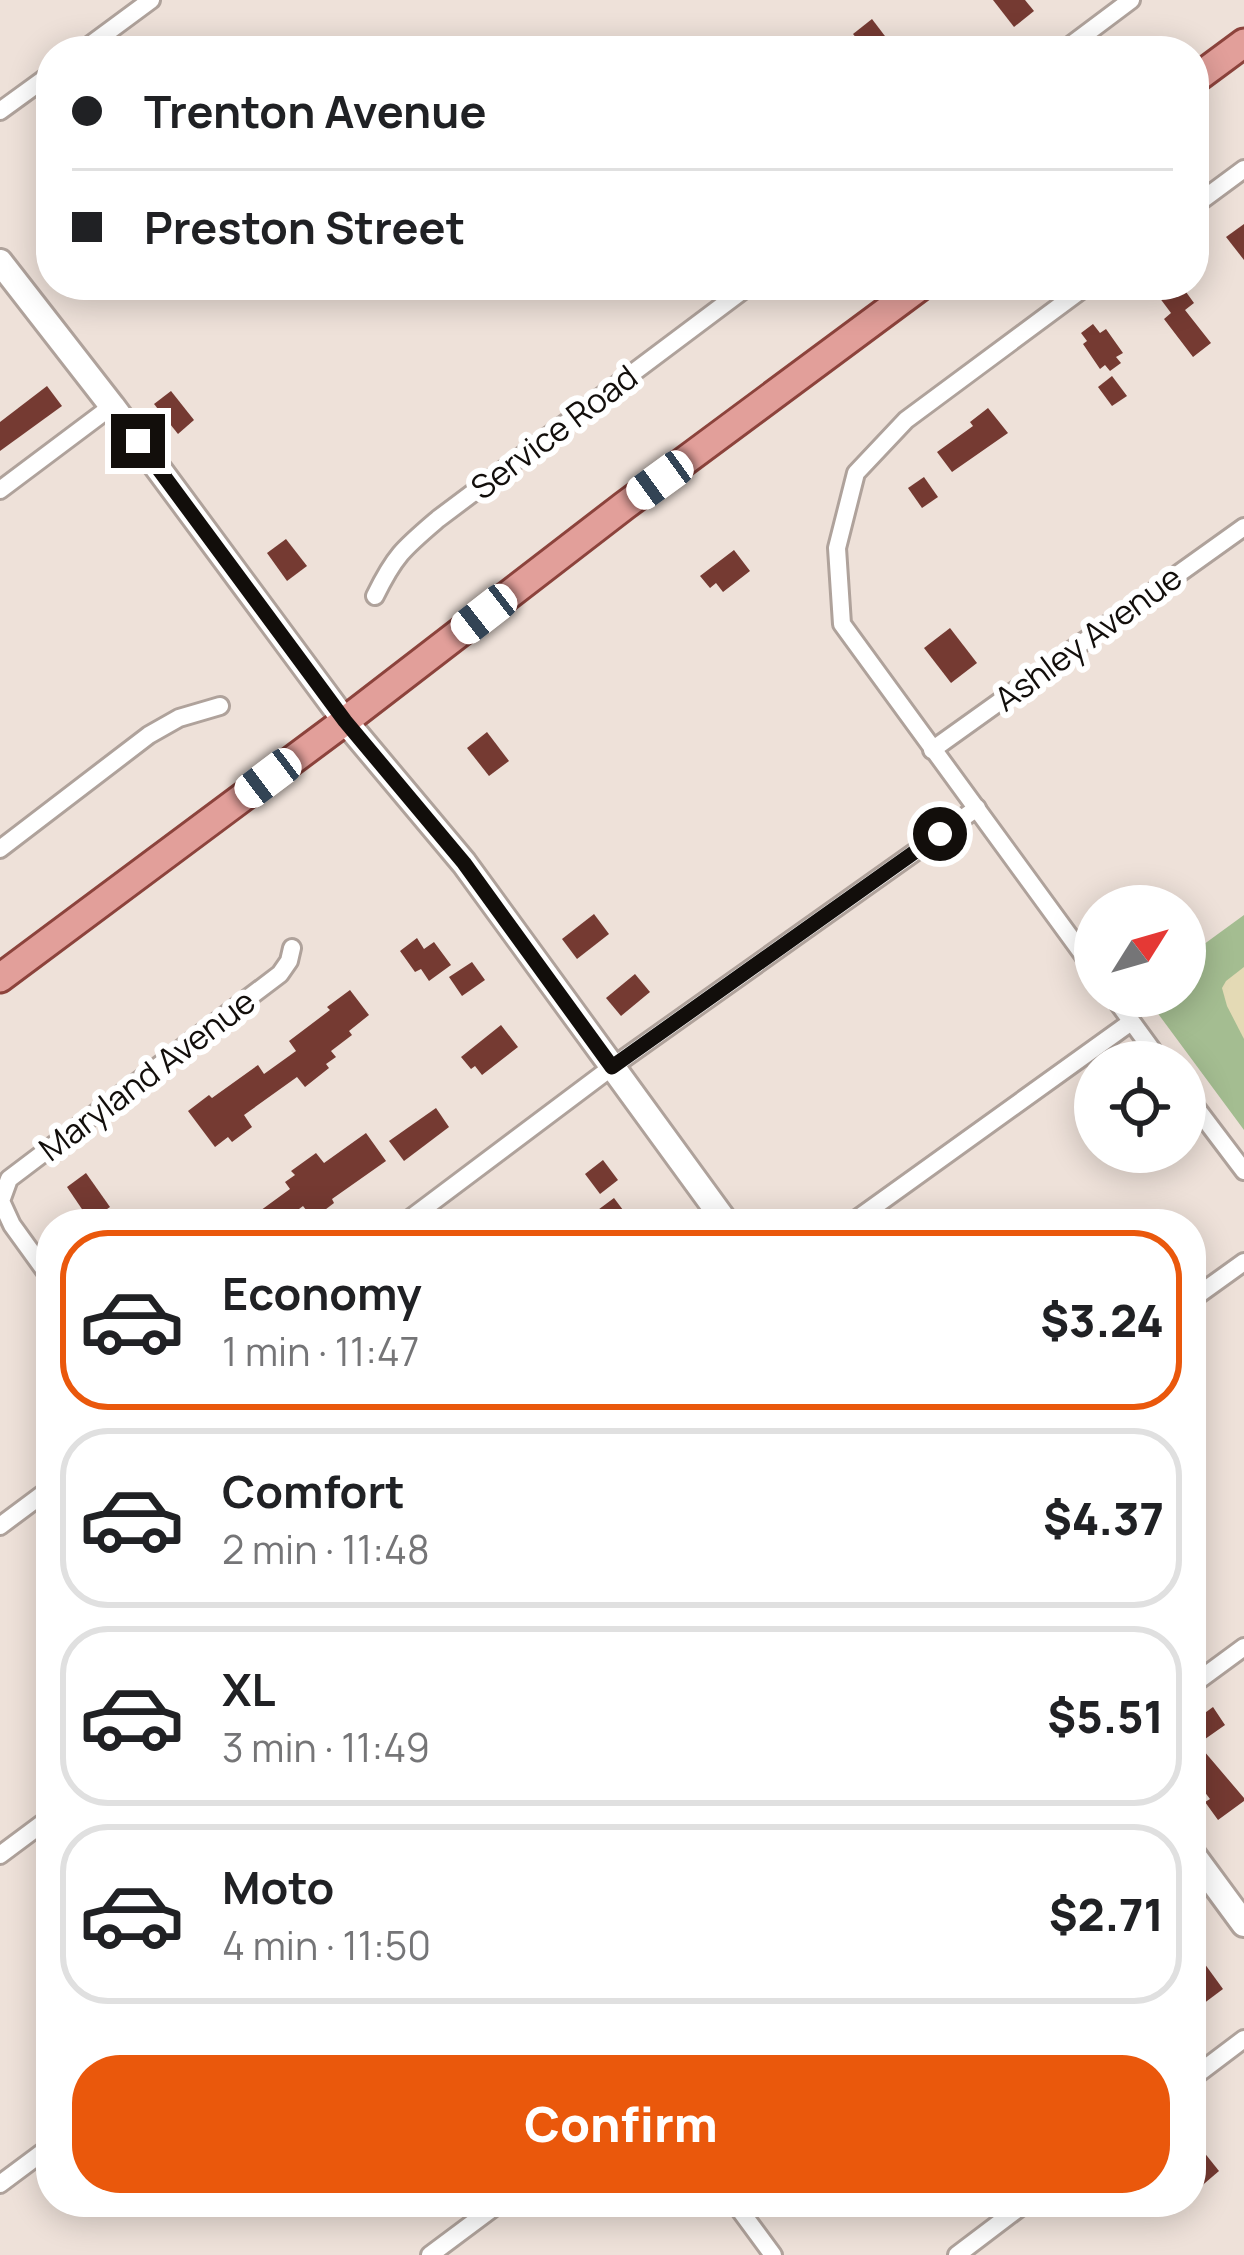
<!DOCTYPE html>
<html lang="en">
<head>
<meta charset="utf-8">
<style>
  body { margin:0; font-family:Manrope,sans-serif; background:#f2f2f2; color:#202124; height:100vh; display:flex; flex-direction:column; font-size:45px; white-space:nowrap }
  * { box-sizing:border-box; margin:0 }
  p { font-size:39px; color:#757577 }
  .icon { flex:none; width:66px; height:66px; fill:none; stroke:currentColor; stroke-width:2; stroke-linecap:round; stroke-linejoin:round }
  .map { position:relative; flex:1; overflow:hidden }
  .details { position:absolute; left:36px; top:1209px; width:1170px; height:1008px; display:flex; flex-direction:column; background:#fff; border-radius:48px; box-shadow:0 6px 30px #0003 }
  .details>* { flex:none }
  .banner { position:absolute; left:36px; top:36px; width:1173px; height:264px; border-radius:48px; box-shadow:0 6px 30px #0003; display:grid; align-content:center; height:264px; padding:0 36px; background:#fff }
  .needle { width:78px; rotate:53deg }
  .controls { position:absolute; left:1074px; top:885px; display:grid; gap:24px }
  .controls a { display:grid; place-items:center; width:132px; height:132px; border-radius:50%; background:#fff; box-shadow:0 6px 30px #0003; font-size:60px }
  .end { position:absolute; width:54px; height:54px; margin:-27px; border:15px solid #120e0b; background:#fff; box-shadow:0 0 0 6px #fff }
  .from { border-radius:50% }
  .car { position:absolute; width:36px; height:72px; margin:-36px -18px; border-radius:15px; box-shadow:0 0 9px 3px #0007; background:linear-gradient(#fff 24%,#345 0 40%,#fff 0 76%,#345 0 86%,#fff 0) }
  .banner b { display:flex; align-items:center; gap:42px; height:114px; font-size:45px }
  .banner b+b { border-top:3px solid #e0e0e0 }
  .banner i { width:30px; height:30px; background:#202124 }
  ul { padding:21px 0 0; list-style:none }
  li { display:flex; align-items:center; gap:36px; height:180px; margin:0 24px 18px; padding:0 12px; border:6px solid #e0e0e0; border-radius:48px }
  li div { flex:1 }
  li b { display:block; font-size:45px }
  li em { font-style:normal; font-weight:800 }
  li.current { border-color:#ea580c }
  li>.icon { width:108px; height:108px; stroke-width:1.5 }
  .primary-button { display:flex; gap:24px; margin-top:auto; padding:24px 36px }
  .primary-button a { flex:1; height:138px; border-radius:48px; background:#ea580c; color:#fff; font-size:48px; font-weight:800; line-height:138px; text-align:center }
  .map>svg:first-child { display:block }
  .green { fill:#a4bd91 }
  .sand { fill:#e4dab5 }
  .building { fill:#753a32 }
  .lines { fill:none; stroke-linecap:round; stroke-linejoin:round }
  .street-casing { stroke:#afa29b; stroke-width:22 }
  .secondary-casing { stroke:#afa29b; stroke-width:30 }
  .primary-casing { stroke:#8c433c; stroke-width:33 }
  .street { stroke:#fff; stroke-width:16 }
  .secondary { stroke:#fff; stroke-width:24 }
  .primary { stroke:#e29f9a; stroke-width:27 }
  .route { stroke:#120e0b; stroke-width:15 }
  .labels { text-anchor:middle; stroke-width:12; stroke-linejoin:round; paint-order:stroke }
  .street-label { font-size:33px; fill:#120e0b; stroke:#fff }
</style>
</head>
<body>
<div class="map">
<svg width="1244" height="2255" viewBox="0 0 1244 2255">
  <rect width="100%" height="100%" fill="#eee1d9"/>
  <polygon class="green" points="1244,915 1244,1130 1145,996 1185,996 1185,958"/>
  <polygon class="sand" points="1244,967 1244,1039 1227,1006 1222,988 1226,981"/>
  <g class="building">
    <polygon points="993,0 1025,0 1034,11 1014,27"/>
    <polygon points="872,19 891,44 882,51 867,51 853,34"/>
    <polygon points="1244,224 1244,260 1226,237"/>
    <polygon points="1150,285 1181,285 1194,303 1185,310 1211,343 1193,357 1164,319 1171,313"/>
    <polygon points="1093,324 1100,333 1106,329 1123,353 1116,357 1121,363 1110,371 1105,365 1100,369 1083,344 1087,341 1081,333"/>
    <polygon points="1112,376 1127,396 1112,406 1098,387"/>
    <polygon points="47,386 62,406 0,451 0,422"/>
    <polygon points="171,391 194,420 178,434 154,404"/>
    <polygon points="988,408 1008,433 952,472 937,452 973,426 970,422"/>
    <polygon points="924,477 938,497 922,508 908,488"/>
    <polygon points="286,539 307,566 287,581 267,553"/>
    <polygon points="734,550 750,571 723,592 716,583 710,588 700,576"/>
    <polygon points="950,628 977,663 951,683 924,648"/>
    <polygon points="487,732 509,761 489,776 467,748"/>
    <polygon points="594,914 609,934 577,959 562,939"/>
    <polygon points="417,938 424,949 434,942 451,965 429,981 421,969 415,972 400,951"/>
    <polygon points="472,962 485,980 462,996 449,977"/>
    <polygon points="635,974 650,992 621,1016 606,998"/>
    <polygon points="350,990 369,1015 349,1031 352,1035 331,1051 336,1057 326,1064 329,1068 305,1087 297,1077 244,1115 252,1127 232,1142 228,1137 215,1147 188,1111 209,1095 212,1098 258,1065 264,1074 296,1051 289,1041 330,1010 327,1007"/>
    <polygon points="501,1025 518,1047 482,1075 475,1066 471,1069 461,1057"/>
    <polygon points="436,1108 449,1127 404,1161 389,1141"/>
    <polygon points="366,1133 386,1161 332,1199 334,1203 313,1219 303,1206 279,1224 242,1224 290,1189 285,1182 295,1175 291,1171 316,1153 324,1163"/>
    <polygon points="603,1160 618,1180 600,1194 585,1174"/>
    <polygon points="86,1173 110,1207 90,1221 67,1187"/>
    <polygon points="614,1198 626,1214 612,1224 579,1224"/>
    <polygon points="1213,1707 1225,1725 1198,1744 1244,1798 1244,1801 1218,1820 1205,1802 1210,1799 1191,1774 1191,1723"/>
    <polygon points="1191,1945 1223,1989 1191,2013"/>
    <polygon points="1191,2136 1219,2171 1191,2195"/>
  </g>
  <g class="lines">
    <defs>
      <g id="street">
        <polyline points="82,51 151,0"/>
        <polyline points="1063,51 1131,0"/>
        <polyline points="0,111 51,74"/>
        <polyline points="1194,206 1244,169"/>
        <polyline points="1088,285 906,420 856,473 837,548 842,624 1095,971"/>
        <polyline points="0,490 112,406"/>
        <path d="M 375,596 C 395,555 404,548 438,519 L 750,285"/>
        <polyline points="932,750 1244,527"/>
        <polyline points="0,849 149,735 179,718 220,706"/>
        <polyline points="1113,996 1161,1062"/>
        <polyline points="1185,1093 1244,1171"/>
        <polyline points="403,1224 612,1067 977,808"/>
        <polyline points="850,1224 1131,1022"/>
        <polyline points="51,1279 12,1225 1,1201 9,1179 280,974 289,961 292,948"/>
        <polyline points="1191,1300 1244,1262"/>
        <polyline points="0,1526 51,1488"/>
        <polyline points="1191,1686 1244,1647"/>
        <polyline points="0,1855 51,1817"/>
        <polyline points="1191,2079 1244,2039"/>
        <polyline points="0,2184 51,2146"/>
        <polyline points="734,2202 773,2255"/>
        <polyline points="430,2255 501,2202"/>
        <polyline points="957,2255 1027,2202"/>
      </g>
      <g id="secondary">
        <polyline points="0,262 112,406 345,721 464,863 727,1224"/>
        <polyline points="1191,1852 1244,1924"/>
      </g>
      <g id="primary">
        <polyline points="1194,80 1244,43"/>
        <polyline points="0,978 345,721 624,506 922,285"/>
      </g>
    </defs>
    <use href="#street" class="street-casing"/>
    <use href="#secondary" class="secondary-casing"/>
    <use href="#primary" class="primary-casing"/>
    <use href="#street" class="street"/>
    <use href="#secondary" class="secondary"/>
    <use href="#primary" class="primary"/>
  </g>
  <g class="lines">
    <polyline class="route" points="138,441 345,721 464,863 612,1067 940,834"/>
  </g>
  <g class="labels">
    <g class="street-label">
      <text transform="translate(554 432) rotate(-37)" y="12">Service Road</text>
      <text transform="translate(1088 638) rotate(-36)" y="12">Ashley Avenue</text>
      <text transform="translate(147 1075) rotate(-37)" y="12">Maryland Avenue</text>
    </g>
  </g>
</svg>
<div class="controls">
<a><svg class="needle" viewBox="-14 -14 28 28"><path d="M0-13l5 13h-10z" fill="#e53935"/><path d="M0 13l5-13h-10z" fill="#757577"/></svg></a>
<a><svg class="icon" aria-label="locate" viewBox="0 0 24 24"><circle cx="12" cy="12" r="6"/><path d="M12 2v4M12 18v4M2 12h4M18 12h4"/></svg></a>
</div>
<i class="end from" style="left:940px;top:834px"></i>
<i class="end" style="left:138px;top:441px"></i>
<i class="car" style="left:660px;top:480px;rotate:234deg"></i>
<i class="car" style="left:484px;top:614px;rotate:232deg"></i>
<i class="car" style="left:268px;top:778px;rotate:233deg"></i>
<div class="banner">
<b><i class="from"></i>Trenton Avenue</b>
<b><i></i>Preston Street</b>
</div>
<section class="details">
<ul>
<li class="current"><svg class="icon" aria-label="car" viewBox="0 0 24 24"><path d="M5 17H2v-5l4-1 3-4h7l3 4 3 1v5h-3M9 17h6M6 11h13"/><circle cx="7" cy="17" r="2"/><circle cx="17" cy="17" r="2"/></svg><div><b>Economy</b><p>1 min · 11:47</p></div><em>$3.24</em></li>
<li><svg class="icon" aria-label="car" viewBox="0 0 24 24"><path d="M5 17H2v-5l4-1 3-4h7l3 4 3 1v5h-3M9 17h6M6 11h13"/><circle cx="7" cy="17" r="2"/><circle cx="17" cy="17" r="2"/></svg><div><b>Comfort</b><p>2 min · 11:48</p></div><em>$4.37</em></li>
<li><svg class="icon" aria-label="car" viewBox="0 0 24 24"><path d="M5 17H2v-5l4-1 3-4h7l3 4 3 1v5h-3M9 17h6M6 11h13"/><circle cx="7" cy="17" r="2"/><circle cx="17" cy="17" r="2"/></svg><div><b>XL</b><p>3 min · 11:49</p></div><em>$5.51</em></li>
<li><svg class="icon" aria-label="car" viewBox="0 0 24 24"><path d="M5 17H2v-5l4-1 3-4h7l3 4 3 1v5h-3M9 17h6M6 11h13"/><circle cx="7" cy="17" r="2"/><circle cx="17" cy="17" r="2"/></svg><div><b>Moto</b><p>4 min · 11:50</p></div><em>$2.71</em></li>
</ul>
<div class="primary-button"><a>Confirm</a></div>
</section>
</div>
</body>
</html>
